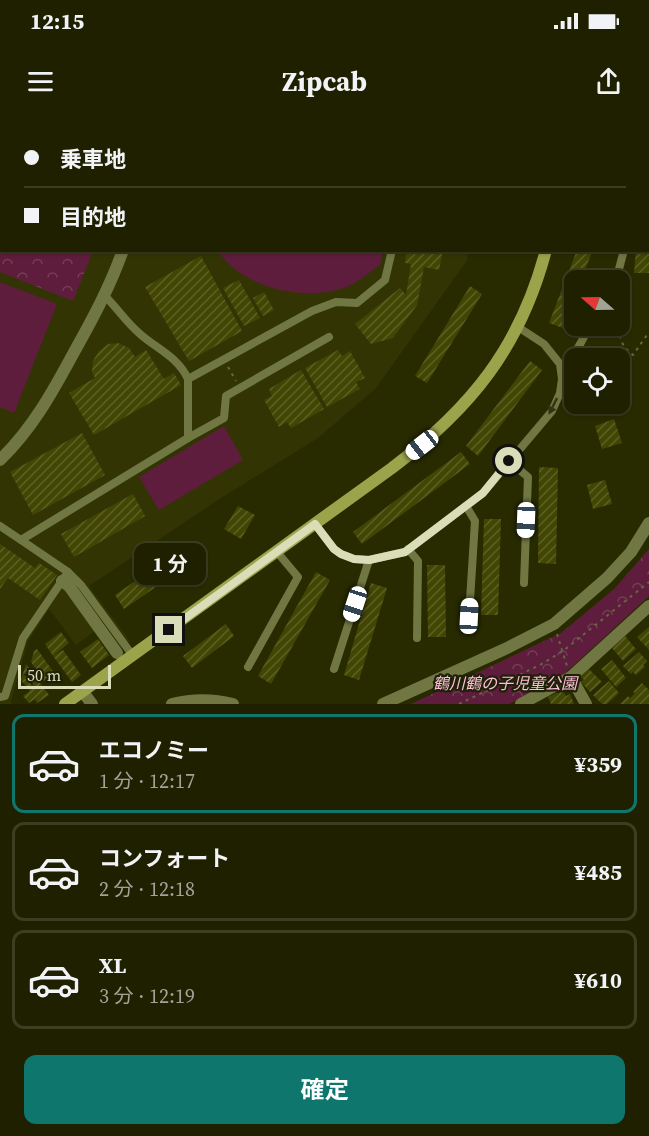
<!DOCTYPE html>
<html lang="ja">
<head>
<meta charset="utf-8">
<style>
  body { margin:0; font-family:"Source Serif 4","Noto Sans JP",serif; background:#2b2d0f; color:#f1f3f6; height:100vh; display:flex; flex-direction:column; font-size:22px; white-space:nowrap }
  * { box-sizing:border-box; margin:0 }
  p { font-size:20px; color:#a1a399 }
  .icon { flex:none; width:33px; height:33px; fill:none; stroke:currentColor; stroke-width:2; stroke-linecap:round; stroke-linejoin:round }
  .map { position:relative; height:584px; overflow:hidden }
  .details { display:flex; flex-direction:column; background:#1e2000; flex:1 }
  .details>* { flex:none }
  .top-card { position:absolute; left:0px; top:0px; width:650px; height:132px; box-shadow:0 2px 4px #0004,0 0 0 2px #3c3e22; display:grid; align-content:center; height:132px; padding:0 24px; background:#1e2000 }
  .needle { width:39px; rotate:290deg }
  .buttons { position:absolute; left:564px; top:150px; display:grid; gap:12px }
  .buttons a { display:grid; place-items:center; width:66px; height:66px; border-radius:12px; background:#1e2000; box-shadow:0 2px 4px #0004,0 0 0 2px #3c3e22; font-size:30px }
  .scale { position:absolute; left:18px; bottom:15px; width:93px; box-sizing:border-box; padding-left:6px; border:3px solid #d9deb8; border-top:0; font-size:16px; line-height:21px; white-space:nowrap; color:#d9deb8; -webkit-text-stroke:4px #1e2007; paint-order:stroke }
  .end { position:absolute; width:27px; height:27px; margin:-14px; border:8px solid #d9deb8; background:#111; box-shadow:0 0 0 3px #111 }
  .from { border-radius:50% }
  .bubble { position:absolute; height:42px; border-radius:12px; background:#1e2000; box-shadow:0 2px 4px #0004,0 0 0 2px #3c3e22; font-size:20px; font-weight:700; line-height:42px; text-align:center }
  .car { position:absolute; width:18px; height:36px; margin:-18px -9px; border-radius:8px; box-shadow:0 0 4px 2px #0007; background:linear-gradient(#fff 24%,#345 0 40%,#fff 0 76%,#345 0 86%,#fff 0) }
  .top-card b { display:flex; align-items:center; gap:21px; height:57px; font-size:22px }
  .top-card b+b { border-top:2px solid #3c3e22 }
  .top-card i { width:15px; height:15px; background:#f1f3f6 }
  ul { padding:10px 0 0; list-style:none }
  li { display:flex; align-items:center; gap:18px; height:99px; margin:0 12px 9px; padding:0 12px; border:3px solid #3c3e22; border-radius:12px }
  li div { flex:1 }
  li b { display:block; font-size:22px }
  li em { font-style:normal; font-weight:700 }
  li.current { border-color:#0f766e }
  li>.icon { width:54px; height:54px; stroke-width:1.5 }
  .cta { display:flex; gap:12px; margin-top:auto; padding:12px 24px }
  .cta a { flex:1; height:69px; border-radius:12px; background:#0f766e; color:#fff; font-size:24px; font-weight:700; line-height:69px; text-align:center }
  .status { display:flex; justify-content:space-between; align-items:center; height:42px; padding:0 30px; background:#1e2000; direction:ltr }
  .status svg { height:16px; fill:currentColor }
  header { display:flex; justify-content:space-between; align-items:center; height:78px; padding:0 24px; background:#1e2000; font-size:27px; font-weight:700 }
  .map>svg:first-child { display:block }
  .built { fill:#323503 }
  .forest { fill:url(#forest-crowns) }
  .pitch { fill:#5e1d3d }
  .building { fill:url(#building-hatch) }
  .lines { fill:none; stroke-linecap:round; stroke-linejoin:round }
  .path { stroke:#64683f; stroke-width:2; stroke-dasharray:3 4.5; stroke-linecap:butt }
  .lane { stroke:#717742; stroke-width:8 }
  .street { stroke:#717742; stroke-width:12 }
  .secondary { stroke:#9ba34b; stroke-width:12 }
  .oneway { fill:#333616 }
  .route { stroke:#d9deb8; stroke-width:8 }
  .labels { text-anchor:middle; stroke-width:4.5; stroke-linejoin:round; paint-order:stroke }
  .park-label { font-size:16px; font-style:italic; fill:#fdbed7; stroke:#1e2007 }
</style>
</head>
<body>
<div class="status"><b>12:15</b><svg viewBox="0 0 49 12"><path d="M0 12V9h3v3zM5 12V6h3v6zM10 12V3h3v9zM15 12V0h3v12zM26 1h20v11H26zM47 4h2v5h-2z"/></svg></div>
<header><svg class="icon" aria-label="menu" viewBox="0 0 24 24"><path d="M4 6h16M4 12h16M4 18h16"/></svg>Zipcab<svg class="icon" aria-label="share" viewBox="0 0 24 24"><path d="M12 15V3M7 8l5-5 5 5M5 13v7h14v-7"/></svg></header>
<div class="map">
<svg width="649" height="584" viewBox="0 0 649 584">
  <defs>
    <pattern id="forest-crowns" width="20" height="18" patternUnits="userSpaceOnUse" patternTransform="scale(1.5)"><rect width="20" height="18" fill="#5e1d3d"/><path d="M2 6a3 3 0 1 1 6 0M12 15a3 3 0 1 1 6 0" fill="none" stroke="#743d57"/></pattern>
    <pattern id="building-hatch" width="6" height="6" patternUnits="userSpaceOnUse" patternTransform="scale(1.5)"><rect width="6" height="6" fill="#424603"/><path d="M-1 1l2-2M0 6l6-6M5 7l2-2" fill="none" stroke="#5d6026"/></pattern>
  </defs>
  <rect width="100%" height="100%" fill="#282b00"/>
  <polygon class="built" points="0,0 498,0 2,2 2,130 469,131 466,142 376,268 318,318 221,378 89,466 130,521 112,534 95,511 76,525 49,489 28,521 11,581 12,584 0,584"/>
  <g class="forest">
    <polygon points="1,3 2,130 93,131 73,181 0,152"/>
    <polygon points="649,429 649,476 562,556 509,584 411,584 561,513 614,469"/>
  </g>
  <g class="pitch">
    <polygon points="203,0 412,0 202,1"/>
    <path d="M 217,131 L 383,131 L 380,145 C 371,151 362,159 353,164 C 320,180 275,174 245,156 C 234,150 225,140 217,131 Z"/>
    <polygon points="0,162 57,184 14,293 0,287"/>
    <polygon points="224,306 243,340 159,390 139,357"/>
  </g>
  <g class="building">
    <polygon points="407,130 443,130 439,150 424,147 417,185 393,218 371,224 355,204 400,168 406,175 411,144 405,143"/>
    <polygon points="577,130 592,132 581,160 574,160 574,177 563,208 549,203"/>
    <polygon points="636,130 649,130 649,153 634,153"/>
    <polygon points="201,136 242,211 189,241 145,167"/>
    <polygon points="239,160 260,198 244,206 223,168"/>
    <polygon points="470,166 482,174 427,263 415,256"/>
    <polygon points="264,172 274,190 263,196 253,178"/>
    <polygon points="620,182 632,183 629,209 611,207 611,206 620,206"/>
    <polygon points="118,223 129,228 135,237 146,230 164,259 174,253 181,265 94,315 69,273 95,258 92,252 93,241 99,231 108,224"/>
    <polygon points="338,230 342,236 350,231 365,258 356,262 360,269 327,287 305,248"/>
    <polygon points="587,233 608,235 607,238 586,238"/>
    <polygon points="530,241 542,250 478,336 466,326"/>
    <polygon points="301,250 324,289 291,308 287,302 279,307 264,280 272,276 269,269"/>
    <polygon points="614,299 622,323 602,329 595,306"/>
    <polygon points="82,313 105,355 33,395 10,352"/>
    <polygon points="461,332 470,344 362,424 353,412"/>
    <polygon points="539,347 558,348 556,444 538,443"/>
    <polygon points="605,360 612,384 593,389 587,365"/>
    <polygon points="133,374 145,396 74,437 61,414"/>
    <polygon points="238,386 255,395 241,419 224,409"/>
    <polygon points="484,399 501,399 498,495 481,495"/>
    <polygon points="0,424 35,448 39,443 57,455 40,480 8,458 0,469"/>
    <polygon points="186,426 195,440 124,489 115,475"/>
    <polygon points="427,445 445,445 446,517 428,517"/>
    <polygon points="316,452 330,460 271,564 258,556"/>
    <polygon points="371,463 387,468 359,560 344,555"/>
    <polygon points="226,504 234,516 192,548 183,536"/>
    <polygon points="649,507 649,530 637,517"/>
    <polygon points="61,512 69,523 53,536 45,524"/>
    <polygon points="625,516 636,529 623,541 612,528"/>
    <polygon points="98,519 109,535 92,548 80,532"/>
    <polygon points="37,529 55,554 44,561 31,542 34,531"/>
    <polygon points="63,530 81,555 72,562 53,536"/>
    <polygon points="639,532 647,541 643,545 645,547 636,555 633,552 631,554 623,546"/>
    <polygon points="612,540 626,558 616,567 601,549"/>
    <polygon points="26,544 49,575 37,583 35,579 29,583 23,576 30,571 21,560"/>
    <polygon points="589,549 602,562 590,572 581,562 584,560 581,557"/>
    <polygon points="609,561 619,573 607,584 602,584 593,575"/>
    <polygon points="642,563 649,570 649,584 620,584 628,576 630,578 635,573 633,572"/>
    <polygon points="563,570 566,576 570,574 574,584 551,584 548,577"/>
  </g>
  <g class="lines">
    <g class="path">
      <polyline points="599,208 619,214 624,227 633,235 649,212"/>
      <polyline points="228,247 236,261"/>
      <polyline points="557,514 567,546"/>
      <polyline points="459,584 540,545 563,531 649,462"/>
    </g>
    <g class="lane">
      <polyline points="420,2 420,0"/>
      <polyline points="629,2 629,0"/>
      <polyline points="613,160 619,149 624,130"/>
      <path d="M 105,176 C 117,188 127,203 140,214 C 157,229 178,237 188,259"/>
      <polyline points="562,250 568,246 590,206"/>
      <polyline points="188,318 224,298 226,276 329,217"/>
      <polyline points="509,341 528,357 524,463"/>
      <polyline points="466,386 475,401 469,496"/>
      <polyline points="315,404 334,429 341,434 354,439 369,440 405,432 483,373 552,291 560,273 562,259 560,244 544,224 518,207"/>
      <polyline points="0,406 21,420 188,318 188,259 312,191 336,182 357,183 385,160 392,130"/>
      <polyline points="408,429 418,441 417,518"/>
      <polyline points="68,452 81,465 133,536"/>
      <polyline points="248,547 298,457 277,432"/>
      <polyline points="334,549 369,440"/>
      <polyline points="0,577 5,576 23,518 68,452 21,420"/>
    </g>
    <g class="street">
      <polyline points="614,0 618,2"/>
      <polyline points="176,2 177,0"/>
      <polyline points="648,14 649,15"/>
      <path d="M 0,340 C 32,309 52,273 73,234 C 92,200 110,167 123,130"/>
      <polyline points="62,461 69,466 117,533"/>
      <polyline points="571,557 586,584"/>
      <polyline points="83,572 92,584"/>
      <path d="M 172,584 C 193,579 212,579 233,584"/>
      <polyline points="383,584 505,529 554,504 607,458 631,432 649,403"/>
      <polyline points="521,584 571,557 649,486"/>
    </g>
    <g class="secondary">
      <polyline points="558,2 558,0"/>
      <path d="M 65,584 L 392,348 C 471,288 520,228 546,130"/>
    </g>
  </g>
  <defs><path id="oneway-solid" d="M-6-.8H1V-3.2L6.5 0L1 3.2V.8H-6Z" transform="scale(1.5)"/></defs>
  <use class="oneway" href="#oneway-solid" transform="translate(553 286) rotate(117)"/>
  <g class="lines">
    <polyline class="route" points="169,510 315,404 334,429 341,434 354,439 369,440 405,432 483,373 509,341"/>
  </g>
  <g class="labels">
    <g class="park-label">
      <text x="505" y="569">鶴川鶴の子児童公園</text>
    </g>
  </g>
</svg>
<div class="buttons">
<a><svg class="needle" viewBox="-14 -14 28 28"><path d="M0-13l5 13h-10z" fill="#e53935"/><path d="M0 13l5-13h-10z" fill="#a1a399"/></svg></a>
<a><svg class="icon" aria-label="locate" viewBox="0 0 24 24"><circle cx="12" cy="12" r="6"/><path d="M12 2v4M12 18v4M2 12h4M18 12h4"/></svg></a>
</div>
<div class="scale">50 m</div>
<i class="end from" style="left:509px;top:341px"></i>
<i class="end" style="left:169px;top:510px"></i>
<div class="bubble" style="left:134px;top:423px;width:72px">1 分</div>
<i class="car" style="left:422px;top:325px;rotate:232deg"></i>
<i class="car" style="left:526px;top:400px;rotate:182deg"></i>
<i class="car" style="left:355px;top:484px;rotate:198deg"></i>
<i class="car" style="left:469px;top:496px;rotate:3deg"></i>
<div class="top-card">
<b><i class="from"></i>乗車地</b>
<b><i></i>目的地</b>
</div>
</div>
<section class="details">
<ul>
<li class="current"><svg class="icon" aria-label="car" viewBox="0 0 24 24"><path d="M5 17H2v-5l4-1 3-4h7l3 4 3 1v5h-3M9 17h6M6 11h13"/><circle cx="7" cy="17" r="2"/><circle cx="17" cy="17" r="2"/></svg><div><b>エコノミー</b><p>1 分 · 12:17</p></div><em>¥359</em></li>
<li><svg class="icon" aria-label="car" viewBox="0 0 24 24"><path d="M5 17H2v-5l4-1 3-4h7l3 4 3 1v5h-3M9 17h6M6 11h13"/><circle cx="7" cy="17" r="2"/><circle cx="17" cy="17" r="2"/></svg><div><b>コンフォート</b><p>2 分 · 12:18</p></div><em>¥485</em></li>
<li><svg class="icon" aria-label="car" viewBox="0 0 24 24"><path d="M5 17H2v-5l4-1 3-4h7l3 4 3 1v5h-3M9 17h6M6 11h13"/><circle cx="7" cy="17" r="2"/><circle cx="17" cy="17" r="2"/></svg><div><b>XL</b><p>3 分 · 12:19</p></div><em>¥610</em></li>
</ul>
<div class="cta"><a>確定</a></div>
</section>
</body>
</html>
